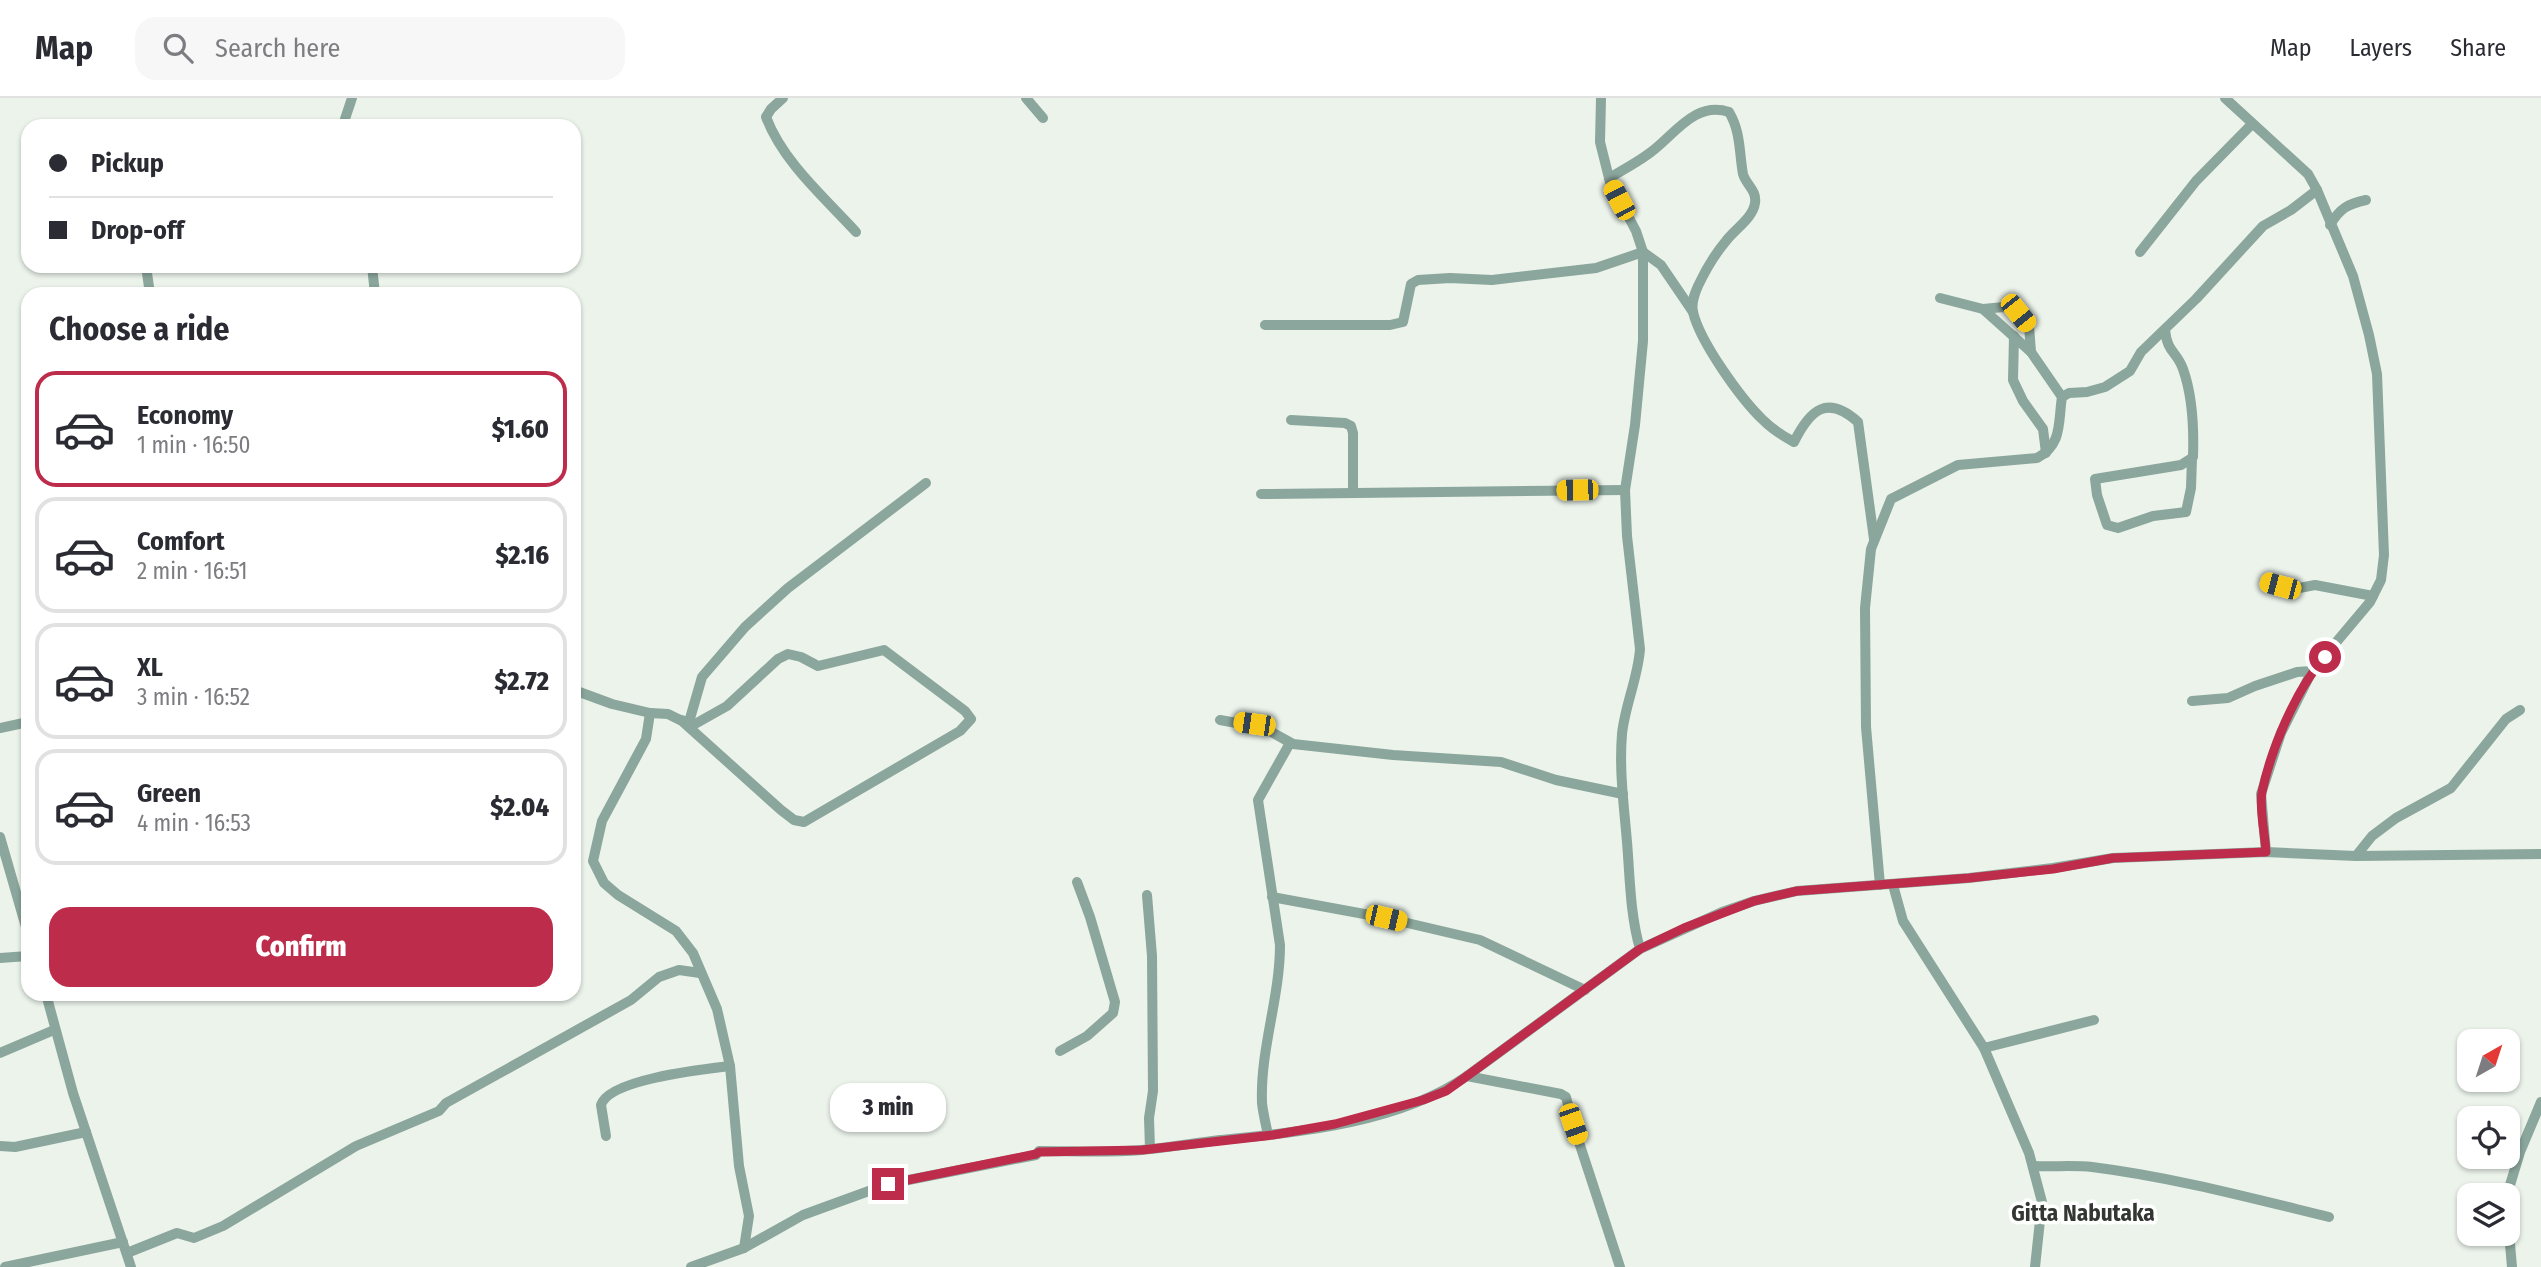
<!DOCTYPE html>
<html lang="en">
<head>
<meta charset="utf-8">
<style>
  body { margin:0; font-family:"Fira Sans Condensed",sans-serif; background:#f7f7f7; color:#2b2b33; height:100vh; display:flex; flex-direction:column; font-size:26px; white-space:nowrap }
  * { box-sizing:border-box; margin:0 }
  p { font-size:23px; color:#7c7c81 }
  .icon { flex:none; width:38px; height:38px; fill:none; stroke:currentColor; stroke-width:2; stroke-linecap:round; stroke-linejoin:round }
  .map { position:relative; flex:1; overflow:hidden }
  .panel { position:absolute; left:21px; top:189px; width:560px; height:714px; display:flex; flex-direction:column; background:#fff; border-radius:21px; box-shadow:0 2px 5px #0004 }
  .panel>* { flex:none }
  .top-card { position:absolute; left:21px; top:21px; width:560px; height:154px; border-radius:21px; box-shadow:0 2px 5px #0004; display:grid; align-content:center; height:154px; padding:0 28px; background:#fff }
  .needle { width:46px; rotate:39deg }
  .tools { position:absolute; left:2457px; top:931px; display:grid; gap:14px }
  .tools a { display:grid; place-items:center; width:63px; height:63px; border-radius:14px; background:#fff; box-shadow:0 2px 5px #0004; font-size:35px }
  .end { position:absolute; width:32px; height:32px; margin:-16px; border:9px solid #bd2c4b; background:#fff; box-shadow:0 0 0 4px #fff }
  .from { border-radius:50% }
  .bubble { position:absolute; height:49px; border-radius:21px; background:#fff; box-shadow:0 2px 5px #0004; font-size:23px; font-weight:800; line-height:49px; text-align:center }
  .car { position:absolute; width:21px; height:42px; margin:-21px -10px; border-radius:9px; box-shadow:0 0 5px 2px #0007; background:linear-gradient(#f5c518 24%,#345 0 40%,#f5c518 0 76%,#345 0 86%,#f5c518 0) }
  .top-card b { display:flex; align-items:center; gap:24px; height:66px; font-size:26px }
  .top-card b+b { border-top:2px solid #e1e1e2 }
  .top-card i { width:18px; height:18px; background:#2b2b33 }
  ul { padding:0; list-style:none }
  li { display:flex; align-items:center; gap:21px; height:116px; margin:0 14px 10px; padding:0 14px; border:4px solid #e1e1e2; border-radius:21px }
  li div { flex:1 }
  li b { display:block; font-size:26px }
  li em { font-style:normal; font-weight:800 }
  li.active { border-color:#bd2c4b }
  li>.icon { width:63px; height:63px; stroke-width:1.5 }
  h2 { padding:0 28px; font-size:32px; line-height:84px }
  .button { display:flex; gap:14px; margin-top:auto; padding:14px 28px }
  .button a { flex:1; height:80px; border-radius:21px; background:#bd2c4b; color:#fff; font-size:28px; font-weight:800; line-height:80px; text-align:center }
  header { display:flex; align-items:center; gap:42px; box-sizing:border-box; height:98px; padding:0 35px; background:#fff; border-bottom:2px solid #e1e1e2 }
  header strong { font-size:33px }
  nav { display:flex; gap:38px; margin-inline-start:auto; font-size:24px }
  .search { width:490px; height:63px; background:#f7f7f7; display:flex; align-items:center; gap:18px; box-sizing:border-box; padding:0 24px; border-radius:21px; color:#7c7c81; font-size:26px }
  .map>svg:first-child { display:block }
  .lines { fill:none; stroke-linecap:round; stroke-linejoin:round }
  .street { stroke:#8ba69c; stroke-width:10 }
  .route { stroke:#bd2c4b; stroke-width:9 }
  .labels { text-anchor:middle; stroke-width:7; stroke-linejoin:round; paint-order:stroke }
  .quarter-label { font-size:23px; font-weight:bold; fill:#333633; stroke:#fff }
</style>
</head>
<body>
<header>
<strong>Map</strong>
<div class="search"><svg class="icon" aria-label="search" viewBox="0 0 24 24"><circle cx="10" cy="10" r="6"/><path d="M15 15l6 6"/></svg>Search here</div>
<nav><a>Map</a><a>Layers</a><a>Share</a></nav>
</header>
<div class="map">
<svg width="2541" height="1169" viewBox="0 0 2541 1169">
  <rect width="100%" height="100%" fill="#ebf3eb"/>
  <g class="lines">
    <g class="street">
      <path d="M 783,0 L 771,11 L 766,19 C 783,64 824,99 856,134"/>
      <polyline points="1026,0 1043,20"/>
      <path d="M 1601,0 L 1600,44 L 1610,84 L 1636,133 L 1643,154 L 1643,243 L 1635,327 L 1625,392 L 1627,438 L 1640,551 C 1638,580 1625,607 1622,636 C 1619,672 1624,708 1627,744 C 1630,780 1630,816 1640,851"/>
      <polyline points="2225,0 2308,76 2317,92 2353,178 2369,237 2377,276 2384,457 2381,482 2370,504 2312,573 2281,635 2261,696 2266,754"/>
      <polyline points="347,28 345,21 352,0"/>
      <path d="M 1609,80 C 1623,72 1638,64 1651,54 C 1675,36 1695,3 1729,14 C 1741,34 1739,54 1743,76 C 1746,87 1757,92 1755,105 C 1753,120 1735,131 1726,143 C 1715,156 1705,173 1698,188 C 1694,197 1691,205 1693,214 C 1700,244 1741,301 1763,322 C 1772,331 1783,338 1794,344 C 1810,312 1827,296 1858,324 L 1874,441"/>
      <path d="M 2330,127 C 2340,110 2348,106 2366,102"/>
      <polyline points="2140,154 2196,83 2252,26"/>
      <polyline points="146,168 150,196"/>
      <polyline points="372,168 375,196"/>
      <polyline points="1940,200 1983,211 2004,209 2018,215 2029,228 2031,254 2062,299"/>
      <polyline points="1983,211 2031,254"/>
      <polyline points="1265,227 1390,227 1403,224 1411,186 1418,182 1450,180 1492,182 1596,170 1643,154 1661,167 1693,214"/>
      <path d="M 2165,232 C 2167,254 2177,254 2183,271 C 2193,299 2194,330 2193,359 L 2192,360 L 2181,367 L 2095,381 L 2097,397 L 2107,427 L 2118,430 L 2153,418 L 2186,414 L 2191,390 L 2192,360"/>
      <polyline points="2014,238 2013,282 2023,303 2043,331 2046,355"/>
      <polyline points="1291,322 1345,325 1351,328 1353,335 1353,395"/>
      <polyline points="1261,396 1625,392"/>
      <polyline points="2265,484 2294,491 2315,487 2373,498"/>
      <polyline points="574,592 612,606 650,615 646,641 602,723 593,763 604,785 618,797 676,833 693,855 717,911 730,968 739,1068 749,1118 744,1150"/>
      <polyline points="2192,603 2228,600 2255,588 2297,574 2312,573"/>
      <polyline points="650,615 668,616 682,623 781,712 794,722 804,724 960,633 971,621 965,613 884,552 818,568 801,559 788,556 778,561 727,608 695,626 678,621"/>
      <polyline points="1220,622 1264,630 1293,646 1393,657 1501,664 1556,682 1623,696"/>
      <polyline points="689,624 702,579 745,529 788,490 926,385"/>
      <polyline points="0,630 28,624"/>
      <polyline points="0,739 28,836"/>
      <polyline points="2356,758 2372,738 2396,720 2451,690 2506,621 2520,612"/>
      <path d="M 1880,787 L 1866,629 L 1865,510 L 1871,451 L 1891,401 L 1958,367 L 2037,360 C 2063,347 2058,323 2062,299 L 2069,295 L 2087,294 L 2105,289 L 2130,273 L 2141,254 L 2196,201 L 2263,128 L 2291,112 L 2317,92"/>
      <polyline points="1893,787 1903,823 1984,950 2029,1055 2042,1104 2035,1169"/>
      <polyline points="1147,797 1152,858 1153,993 1149,1020 1150,1051"/>
      <polyline points="1272,799 1386,820 1480,842 1585,892"/>
      <polyline points="0,860 28,858"/>
      <polyline points="46,896 73,995 131,1169"/>
      <polyline points="1984,950 2094,922"/>
      <polyline points="1060,953 1087,938 1113,915 1115,904 1090,819 1077,784"/>
      <polyline points="0,955 54,932"/>
      <polyline points="1467,978 1561,996 1566,999 1573,1026 1620,1169"/>
      <path d="M 1268,1037 C 1266,1027 1263,1015 1262,1005 C 1260,951 1280,900 1280,847 L 1258,702 L 1290,645"/>
      <path d="M 606,1038 L 601,1007 C 609,981 705,971 730,968"/>
      <polyline points="0,1048 15,1049 86,1034"/>
      <path d="M 2033,1068 C 2053,1069 2073,1067 2092,1069 C 2172,1079 2251,1100 2329,1119"/>
      <polyline points="2507,1097 2520,1054 2541,1004"/>
      <polyline points="2508,1123 2512,1169"/>
      <polyline points="127,1155 177,1135 194,1140 223,1128 356,1048 439,1013 446,1005 631,902 659,879 679,872 700,875"/>
      <polyline points="5,1169 123,1144"/>
      <path d="M 691,1169 L 744,1150 L 803,1117 L 888,1086 L 1036,1057 L 1039,1053 C 1072,1053 1107,1055 1141,1052 C 1167,1050 1194,1045 1220,1042 C 1301,1034 1399,1025 1467,978 L 1640,851 L 1722,814 L 1754,803 L 1797,793 L 1969,780 L 2053,770 L 2113,760 L 2266,754 L 2356,758 L 2541,756"/>
    </g>
  </g>
  <g class="lines">
    <path class="route" d="M 888,1086 L 1036,1056 L 1039,1054 L 1142,1052 L 1273,1037 L 1335,1026 L 1423,1002 L 1446,993 L 1467,978 L 1640,851 L 1684,830 L 1754,803 L 1797,793 L 1969,780 L 2053,771 L 2113,760 L 2266,754 C 2265,737 2259,710 2262,694 C 2271,651 2296,591 2325,559"/>
  </g>
  <g class="labels">
    <g class="quarter-label">
      <text x="2083" y="1123">Gitta Nabutaka</text>
    </g>
  </g>
</svg>
<div class="tools">
<a><svg class="needle" viewBox="-14 -14 28 28"><path d="M0-13l5 13h-10z" fill="#e53935"/><path d="M0 13l5-13h-10z" fill="#7c7c81"/></svg></a>
<a><svg class="icon" aria-label="locate" viewBox="0 0 24 24"><circle cx="12" cy="12" r="6"/><path d="M12 2v4M12 18v4M2 12h4M18 12h4"/></svg></a>
<a><svg class="icon" aria-label="layers" viewBox="0 0 24 24"><path d="M12 4l9 5-9 5-9-5zM3 14l9 5 9-5"/></svg></a>
</div>
<i class="end from" style="left:2325px;top:559px"></i>
<i class="end" style="left:888px;top:1086px"></i>
<div class="bubble" style="left:830px;top:985px;width:116px">3 min</div>
<i class="car" style="left:1619px;top:102px;rotate:332deg"></i>
<i class="car" style="left:2018px;top:215px;rotate:141deg"></i>
<i class="car" style="left:1577px;top:392px;rotate:269deg"></i>
<i class="car" style="left:2280px;top:488px;rotate:285deg"></i>
<i class="car" style="left:1254px;top:626px;rotate:278deg"></i>
<i class="car" style="left:1386px;top:820px;rotate:103deg"></i>
<i class="car" style="left:1573px;top:1026px;rotate:161deg"></i>
<div class="top-card">
<b><i class="from"></i>Pickup</b>
<b><i></i>Drop-off</b>
</div>
<section class="panel">
<h2>Choose a ride</h2>
<ul>
<li class="active"><svg class="icon" aria-label="car" viewBox="0 0 24 24"><path d="M5 17H2v-5l4-1 3-4h7l3 4 3 1v5h-3M9 17h6M6 11h13"/><circle cx="7" cy="17" r="2"/><circle cx="17" cy="17" r="2"/></svg><div><b>Economy</b><p>1 min · 16:50</p></div><em>$1.60</em></li>
<li><svg class="icon" aria-label="car" viewBox="0 0 24 24"><path d="M5 17H2v-5l4-1 3-4h7l3 4 3 1v5h-3M9 17h6M6 11h13"/><circle cx="7" cy="17" r="2"/><circle cx="17" cy="17" r="2"/></svg><div><b>Comfort</b><p>2 min · 16:51</p></div><em>$2.16</em></li>
<li><svg class="icon" aria-label="car" viewBox="0 0 24 24"><path d="M5 17H2v-5l4-1 3-4h7l3 4 3 1v5h-3M9 17h6M6 11h13"/><circle cx="7" cy="17" r="2"/><circle cx="17" cy="17" r="2"/></svg><div><b>XL</b><p>3 min · 16:52</p></div><em>$2.72</em></li>
<li><svg class="icon" aria-label="car" viewBox="0 0 24 24"><path d="M5 17H2v-5l4-1 3-4h7l3 4 3 1v5h-3M9 17h6M6 11h13"/><circle cx="7" cy="17" r="2"/><circle cx="17" cy="17" r="2"/></svg><div><b>Green</b><p>4 min · 16:53</p></div><em>$2.04</em></li>
</ul>
<div class="button"><a>Confirm</a></div>
</section>
</div>
</body>
</html>
